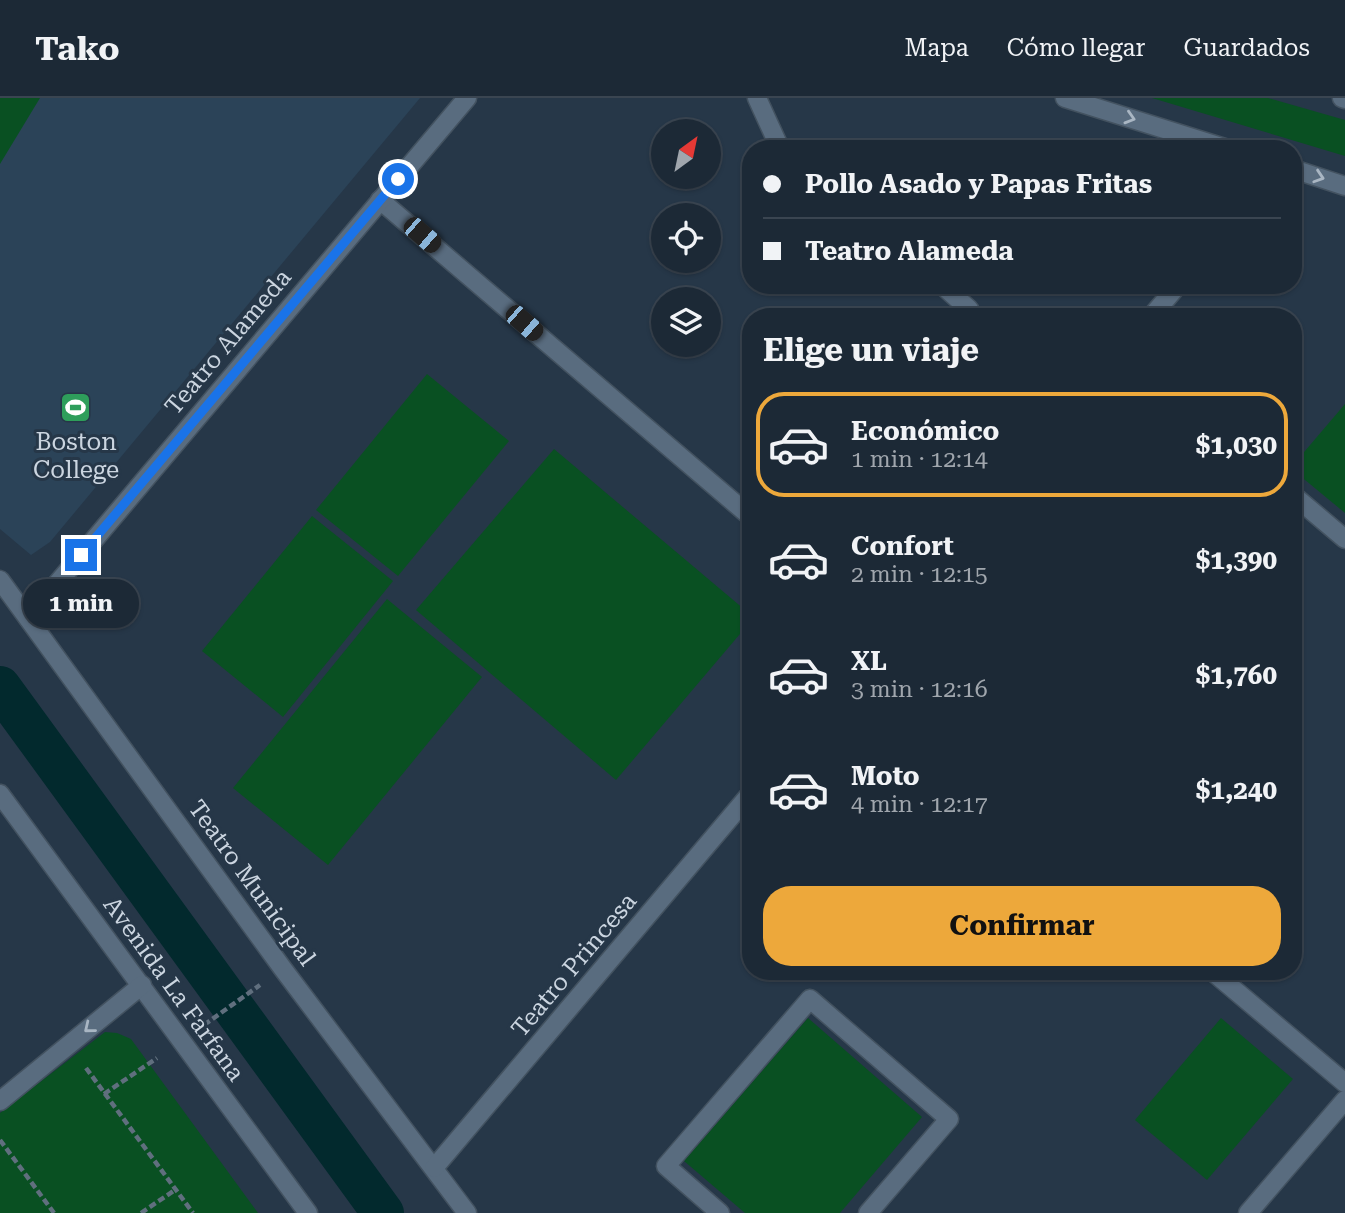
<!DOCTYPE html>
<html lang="es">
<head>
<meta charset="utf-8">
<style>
  body { margin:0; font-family:"Roboto Serif",serif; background:#25313e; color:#f1f3f6; height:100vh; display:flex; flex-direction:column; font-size:26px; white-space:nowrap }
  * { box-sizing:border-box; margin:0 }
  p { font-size:23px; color:#a0a6ad }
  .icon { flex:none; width:38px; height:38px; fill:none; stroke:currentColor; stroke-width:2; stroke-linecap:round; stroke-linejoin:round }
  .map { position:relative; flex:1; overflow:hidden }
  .drawer { position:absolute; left:742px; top:210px; width:560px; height:672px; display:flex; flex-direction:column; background:#1c2936; border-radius:28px; box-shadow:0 2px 5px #0004,0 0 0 2px #3a4551 }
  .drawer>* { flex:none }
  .hud { position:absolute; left:742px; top:42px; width:560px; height:154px; border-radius:28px; box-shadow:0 2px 5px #0004,0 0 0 2px #3a4551; display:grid; align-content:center; height:154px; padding:0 21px; background:#1c2936 }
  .needle { width:46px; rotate:33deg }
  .fabs { position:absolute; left:651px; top:21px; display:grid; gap:14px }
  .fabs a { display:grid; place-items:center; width:70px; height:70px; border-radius:50%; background:#1c2936; box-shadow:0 2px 5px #0004,0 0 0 2px #3a4551; font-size:35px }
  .end { position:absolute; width:32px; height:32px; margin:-16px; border:9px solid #1a73e8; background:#fff; box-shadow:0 0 0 4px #fff }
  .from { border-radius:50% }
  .bubble { position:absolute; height:49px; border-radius:24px; background:#1c2936; box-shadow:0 2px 5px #0004,0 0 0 2px #3a4551; font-size:23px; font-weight:700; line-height:49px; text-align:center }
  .car { position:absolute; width:21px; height:42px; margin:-21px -10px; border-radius:9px; box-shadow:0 0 5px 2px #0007; background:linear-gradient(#222 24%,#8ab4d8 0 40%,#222 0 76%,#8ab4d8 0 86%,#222 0) }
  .hud b { display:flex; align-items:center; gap:24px; height:66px; font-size:26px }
  .hud b+b { border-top:2px solid #3a4551 }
  .hud i { width:18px; height:18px; background:#f1f3f6 }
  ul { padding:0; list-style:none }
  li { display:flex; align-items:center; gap:21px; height:105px; margin:0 14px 10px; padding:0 7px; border:4px solid transparent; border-radius:28px }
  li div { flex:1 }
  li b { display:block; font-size:26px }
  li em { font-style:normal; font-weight:700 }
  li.current { border-color:#eda83b }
  li>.icon { width:63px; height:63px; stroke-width:1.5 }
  h2 { padding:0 21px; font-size:32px; line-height:84px }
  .cta { display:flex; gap:14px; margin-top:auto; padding:14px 21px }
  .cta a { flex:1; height:80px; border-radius:28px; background:#eda83b; color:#111; font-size:28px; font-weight:700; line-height:80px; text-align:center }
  header { display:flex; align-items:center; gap:42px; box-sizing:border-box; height:98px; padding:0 35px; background:#1c2936; border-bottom:2px solid #3a4551 }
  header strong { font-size:33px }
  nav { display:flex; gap:38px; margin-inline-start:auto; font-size:24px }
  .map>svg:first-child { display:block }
  .built { fill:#2b4358 }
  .green { fill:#095022 }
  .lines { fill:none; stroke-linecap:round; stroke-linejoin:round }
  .canal { stroke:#02292d; stroke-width:42 }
  .minor-casing { stroke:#435260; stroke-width:21 }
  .path { stroke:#606f7e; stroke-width:4.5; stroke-dasharray:7 3.5; stroke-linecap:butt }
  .minor { stroke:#596c7f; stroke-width:18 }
  .oneway { stroke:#a9b6c3 }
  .route { stroke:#1a73e8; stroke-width:9 }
  .labels { text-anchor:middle; stroke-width:6; stroke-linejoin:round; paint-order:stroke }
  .street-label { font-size:24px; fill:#cbd5e0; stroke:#263748 }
  .poi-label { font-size:24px; fill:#cbd5e0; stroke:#263748 }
</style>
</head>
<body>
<header>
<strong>Tako</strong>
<nav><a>Mapa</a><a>Cómo llegar</a><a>Guardados</a></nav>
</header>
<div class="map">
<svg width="1345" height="1115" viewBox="0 0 1345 1115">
  <rect width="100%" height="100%" fill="#263748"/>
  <polygon class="built" points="0,0 420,0 50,444 31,457 0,431"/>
  <g class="green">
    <polygon points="0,0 40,0 0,66"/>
    <polygon points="1152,0 1268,0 1345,22 1345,58"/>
    <polygon points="427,276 509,343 398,478 316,412"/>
    <polygon points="1345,306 1345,415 1293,372 1293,367"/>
    <polygon points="554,351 751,517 751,523 616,682 416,512"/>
    <polygon points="312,418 393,483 283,619 202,553"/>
    <polygon points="387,501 482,579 328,767 233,690"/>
    <polygon points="808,920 922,1019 840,1115 745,1115 684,1063"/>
    <polygon points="1221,920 1293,981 1207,1082 1135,1022"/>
    <polygon points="105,934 117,935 131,941 258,1115 0,1115 0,1015"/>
  </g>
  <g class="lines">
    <polyline class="canal" points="0,589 383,1115"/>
    <defs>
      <g id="minor">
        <polyline points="757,0 778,46 783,51"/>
        <polyline points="1065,0 1228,51"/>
        <polyline points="1342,0 1345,1"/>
        <polyline points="1293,71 1345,88"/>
        <polyline points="380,102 751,419"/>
        <polyline points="942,187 969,211"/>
        <polyline points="1151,219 1178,187"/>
        <polyline points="1293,397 1345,441"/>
        <polyline points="0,482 283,871 467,1115"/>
        <polyline points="28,520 467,0"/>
        <polyline points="0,696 308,1115"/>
        <polyline points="1212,873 1345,985"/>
        <polyline points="0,1003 142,887"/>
        <polyline points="434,1070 751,695"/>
        <polyline points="720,1115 666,1068 810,901 949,1021 868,1115"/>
        <polyline points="1248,1115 1345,1002"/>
      </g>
    </defs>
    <use href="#minor" class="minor-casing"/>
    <g class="path">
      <polyline points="204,927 260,887"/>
      <polyline points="86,970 193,1115"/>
      <polyline points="104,996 157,960"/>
      <polyline points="0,1042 54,1115"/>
      <polyline points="141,1115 175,1092"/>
    </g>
    <use href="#minor" class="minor"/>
  </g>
  <defs><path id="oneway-chevron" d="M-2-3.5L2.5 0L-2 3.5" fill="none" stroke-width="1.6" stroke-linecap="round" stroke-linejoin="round" transform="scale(1.75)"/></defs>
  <g class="oneway">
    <use href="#oneway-chevron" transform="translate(1130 20) rotate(17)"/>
    <use href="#oneway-chevron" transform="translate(1319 79) rotate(18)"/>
    <use href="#oneway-chevron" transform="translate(89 930) rotate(141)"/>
  </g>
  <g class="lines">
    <polyline class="route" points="81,457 398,81"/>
  </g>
  <defs>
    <symbol id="stadium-square" viewBox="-11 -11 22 22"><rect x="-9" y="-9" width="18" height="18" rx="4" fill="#2e9e5b" stroke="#263748"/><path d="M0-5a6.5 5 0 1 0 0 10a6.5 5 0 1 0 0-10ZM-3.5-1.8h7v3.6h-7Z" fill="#fff"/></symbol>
  </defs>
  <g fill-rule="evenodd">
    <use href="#stadium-square" x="58" y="292" width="35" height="35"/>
  </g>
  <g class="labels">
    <g class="street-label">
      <text transform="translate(228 244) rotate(-50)" y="8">Teatro Alameda</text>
      <text transform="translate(252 785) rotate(54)" y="8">Teatro Municipal</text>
      <text transform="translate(574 867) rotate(-50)" y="8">Teatro Princesa</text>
      <text transform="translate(174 891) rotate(54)" y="8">Avenida La Farfana</text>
    </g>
    <g class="poi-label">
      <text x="76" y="352">Boston<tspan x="76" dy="28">College</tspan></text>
    </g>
  </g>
</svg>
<div class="fabs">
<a><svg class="needle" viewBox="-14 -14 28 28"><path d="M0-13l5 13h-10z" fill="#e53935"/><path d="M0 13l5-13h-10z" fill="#a0a6ad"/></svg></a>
<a><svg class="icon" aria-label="locate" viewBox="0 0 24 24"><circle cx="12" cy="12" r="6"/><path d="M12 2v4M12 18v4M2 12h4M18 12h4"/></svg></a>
<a><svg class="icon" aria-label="layers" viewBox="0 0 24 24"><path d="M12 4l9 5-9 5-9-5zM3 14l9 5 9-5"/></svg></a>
</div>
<i class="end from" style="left:398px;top:81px"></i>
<i class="end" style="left:81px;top:457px"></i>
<div class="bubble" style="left:23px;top:481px;width:116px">1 min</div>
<i class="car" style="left:422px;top:137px;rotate:131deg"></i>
<i class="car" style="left:524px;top:225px;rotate:131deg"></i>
<div class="hud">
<b><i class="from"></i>Pollo Asado y Papas Fritas</b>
<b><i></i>Teatro Alameda</b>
</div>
<section class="drawer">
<h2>Elige un viaje</h2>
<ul>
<li class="current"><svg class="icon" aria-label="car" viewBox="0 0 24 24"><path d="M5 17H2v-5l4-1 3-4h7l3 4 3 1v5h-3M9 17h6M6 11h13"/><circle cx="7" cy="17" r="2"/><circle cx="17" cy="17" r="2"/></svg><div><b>Económico</b><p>1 min · 12:14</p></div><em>$1,030</em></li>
<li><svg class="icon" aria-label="car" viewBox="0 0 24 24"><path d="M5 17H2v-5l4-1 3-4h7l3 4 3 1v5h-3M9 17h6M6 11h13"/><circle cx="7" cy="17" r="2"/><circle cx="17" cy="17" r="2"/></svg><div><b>Confort</b><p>2 min · 12:15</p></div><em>$1,390</em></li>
<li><svg class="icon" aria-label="car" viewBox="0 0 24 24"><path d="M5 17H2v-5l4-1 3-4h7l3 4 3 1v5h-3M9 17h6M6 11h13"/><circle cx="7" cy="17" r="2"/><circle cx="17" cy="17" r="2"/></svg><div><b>XL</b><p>3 min · 12:16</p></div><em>$1,760</em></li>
<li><svg class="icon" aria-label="car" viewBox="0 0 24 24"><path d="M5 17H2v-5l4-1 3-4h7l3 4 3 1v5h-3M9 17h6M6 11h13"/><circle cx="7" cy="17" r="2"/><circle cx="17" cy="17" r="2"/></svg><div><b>Moto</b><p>4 min · 12:17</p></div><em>$1,240</em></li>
</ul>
<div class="cta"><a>Confirmar</a></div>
</section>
</div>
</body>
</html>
